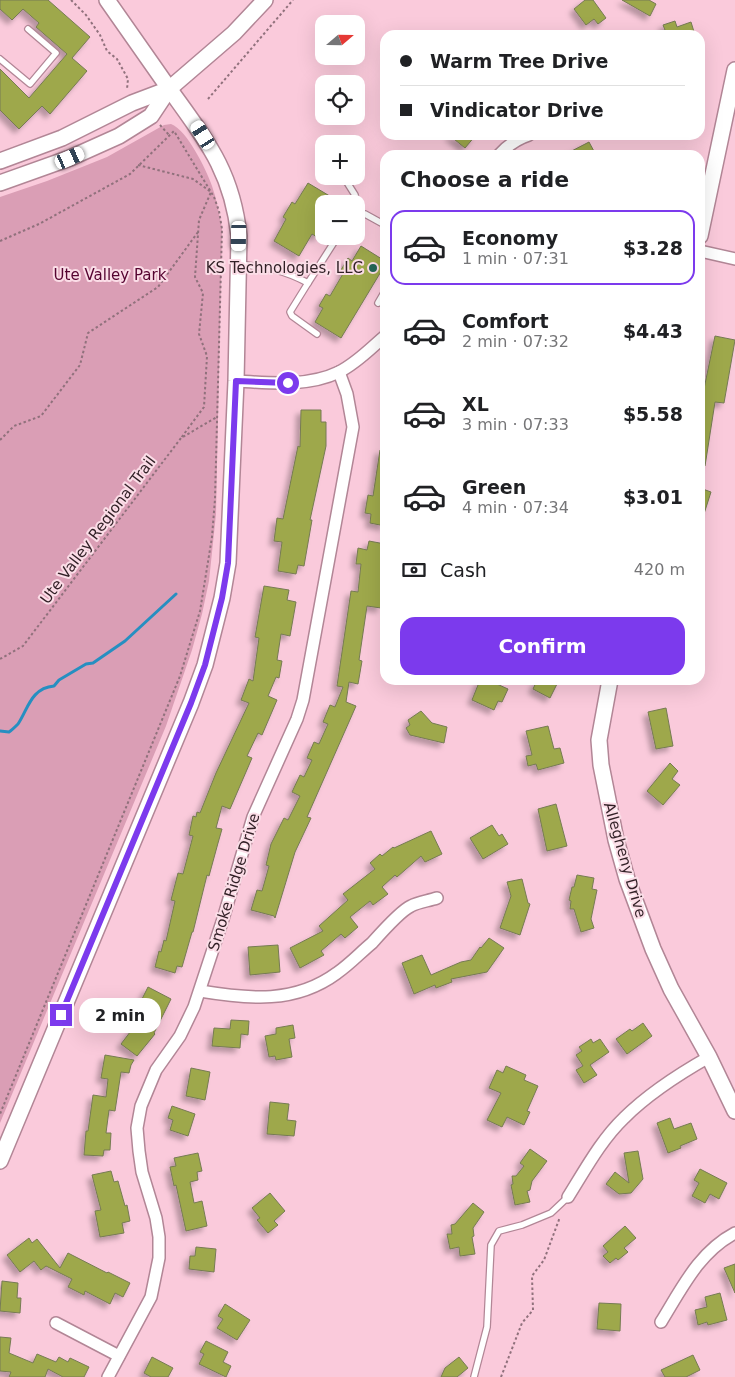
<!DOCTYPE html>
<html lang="en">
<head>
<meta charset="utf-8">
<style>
  body { margin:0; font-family:"DejaVu Sans",sans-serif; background:#f6f6f6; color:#202124; height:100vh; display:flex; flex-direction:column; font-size:19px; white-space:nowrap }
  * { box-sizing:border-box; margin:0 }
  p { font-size:16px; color:#757577 }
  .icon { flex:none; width:28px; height:28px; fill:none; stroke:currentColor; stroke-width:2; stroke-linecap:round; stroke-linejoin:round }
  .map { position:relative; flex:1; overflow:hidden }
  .side { position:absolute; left:380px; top:150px; width:325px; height:535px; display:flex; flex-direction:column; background:#fff; border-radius:15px; box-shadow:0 5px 20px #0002 }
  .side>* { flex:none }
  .guide { position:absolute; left:380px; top:30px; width:325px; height:110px; border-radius:15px; box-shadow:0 5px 20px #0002; display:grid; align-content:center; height:110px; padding:0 20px; background:#fff }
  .needle { width:32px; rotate:70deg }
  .controls { position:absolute; left:315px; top:15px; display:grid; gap:10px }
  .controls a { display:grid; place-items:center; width:50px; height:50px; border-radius:10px; background:#fff; box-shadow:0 5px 20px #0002; font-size:25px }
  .end { position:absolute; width:22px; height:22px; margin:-11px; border:6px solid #7c3aed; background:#fff; box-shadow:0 0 0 2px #fff }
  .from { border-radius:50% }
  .bubble { position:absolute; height:35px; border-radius:15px; background:#fff; box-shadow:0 5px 20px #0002; font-size:16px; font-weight:700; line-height:35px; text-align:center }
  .car { position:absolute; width:15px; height:30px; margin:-15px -8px; border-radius:6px; box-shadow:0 0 4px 1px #0007; background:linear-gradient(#fff 24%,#345 0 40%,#fff 0 76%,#345 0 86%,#fff 0) }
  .guide b { display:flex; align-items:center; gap:18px; height:48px; font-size:19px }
  .guide b+b { border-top:1px solid #e0e0e0 }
  .guide i { width:12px; height:12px; background:#202124 }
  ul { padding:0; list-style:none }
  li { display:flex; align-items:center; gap:15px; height:75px; margin:0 10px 8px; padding:0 10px; border:2px solid transparent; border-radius:15px }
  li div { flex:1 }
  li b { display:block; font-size:19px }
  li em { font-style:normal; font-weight:700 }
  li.selected { border-color:#7c3aed }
  li>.icon { width:45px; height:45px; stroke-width:1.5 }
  h2 { padding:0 20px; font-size:22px; line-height:60px }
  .pay { display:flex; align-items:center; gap:12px; height:55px; padding:0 20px; font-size:19px }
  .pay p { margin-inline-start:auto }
  .cta { display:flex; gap:10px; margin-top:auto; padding:10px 20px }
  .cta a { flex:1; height:58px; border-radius:15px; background:#7c3aed; color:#fff; font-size:20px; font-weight:700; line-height:58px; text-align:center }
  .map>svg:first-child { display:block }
  .green { fill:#da9eb5 }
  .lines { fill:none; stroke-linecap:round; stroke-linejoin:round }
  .stream { stroke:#268fc1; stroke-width:3 }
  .building { fill:#9ea84c; stroke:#767b53; filter:url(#shadow) }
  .lane-casing { stroke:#b28696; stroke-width:8 }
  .street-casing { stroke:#b28696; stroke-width:14 }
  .secondary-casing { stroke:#b28696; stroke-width:18 }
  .path { stroke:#90717c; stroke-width:2; stroke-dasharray:2.5 2.5; stroke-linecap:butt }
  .lane { stroke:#fff; stroke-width:5.5 }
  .street { stroke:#fff; stroke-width:11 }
  .secondary { stroke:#fff; stroke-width:15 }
  .route { stroke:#7c3aed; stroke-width:6 }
  .poi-dot { fill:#236656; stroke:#fbdde7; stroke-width:2 }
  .labels { text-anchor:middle; stroke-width:4; stroke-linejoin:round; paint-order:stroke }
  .poi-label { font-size:15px; fill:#301f25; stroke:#fbdde7; text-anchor:end }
  .park-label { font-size:15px; fill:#550330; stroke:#fbdde7 }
  .street-label { font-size:15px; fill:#301f25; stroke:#fbdde7 }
</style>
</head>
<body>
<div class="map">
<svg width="735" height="1377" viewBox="0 0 735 1377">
  <defs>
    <filter id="shadow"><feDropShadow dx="-4.5" dy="4.5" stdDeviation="2.5" flood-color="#0004"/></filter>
  </defs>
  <rect width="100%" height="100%" fill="#facadb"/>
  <path class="green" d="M 171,124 C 187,130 206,169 212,186 C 217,200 219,214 222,228 L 216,514 L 209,581 L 202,614 L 192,650 L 166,726 L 0,1123 L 0,197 L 47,181 L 107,157 L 164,125 Z"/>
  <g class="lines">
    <path class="stream" d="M 0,731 L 9,732 C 12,730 15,727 18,724 C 28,709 31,688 54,686 L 59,680 L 86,664 L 93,663 L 125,641 L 176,594"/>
  </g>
  <g class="building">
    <polygon points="0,0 48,0 90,37 72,58 87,71 50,114 42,106 19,129 0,110 0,69 29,98 67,54 36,27 39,23 23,9 12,20 0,9"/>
    <polygon points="585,0 593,0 606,18 598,24 594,19 586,25 574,9"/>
    <polygon points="622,0 649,0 656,4 650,16"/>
    <polygon points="675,21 677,27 691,22 695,35 657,35 656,33 665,30 663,25"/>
    <polygon points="449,135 476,135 465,148"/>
    <polygon points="589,142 596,155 564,155"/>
    <polygon points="308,183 343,204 324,204 324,215 320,220 324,222 324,225 317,237 312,234 299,256 274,241 286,219 283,217 292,202 295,204"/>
    <polygon points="361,246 385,261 385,265 341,338 315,322 323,308 319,306 326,294 330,296 344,272 341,270 348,258 352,261"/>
    <polygon points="715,336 735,340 724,403 715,402 705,466 700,465 700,408"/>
    <polygon points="301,410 321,410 321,422 326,422 326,446 310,520 312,520 304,566 298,565 296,574 278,571 282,542 274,541 277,518 283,519 298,446 300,447"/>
    <polygon points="380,450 385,450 385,526 370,523 371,514 365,513 368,495 373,496"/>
    <polygon points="700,488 711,492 702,520 700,520"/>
    <polygon points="369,541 385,544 381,579 384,579 381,608 367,606 359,660 362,661 358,684 349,682 346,702 356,706 307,817 311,818 295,852 275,918 274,916 251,910 257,890 262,891 264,884 269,866 266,865 271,844 284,818 288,820 300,796 292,792 300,775 304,777 312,760 307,758 314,742 319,744 328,724 323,722 330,705 335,707 343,687 337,686 351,591 358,592 361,564 356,564 358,548 367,550"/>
    <polygon points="264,586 289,590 287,600 296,602 290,636 281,634 277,660 282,661 279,678 276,677 268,696 277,700 262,735 258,733 247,756 252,758 230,809 222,806 216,828 222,829 218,843 209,876 207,875 193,932 192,932 182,967 177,966 175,973 155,967 159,951 161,952 164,940 166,941 175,901 171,900 178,873 183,874 193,836 189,835 193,816 196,817 197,812 200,813 216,773 249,703 241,700 249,679 253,681 259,638 255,637"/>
    <polygon points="480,680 488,680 508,689 502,702 498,701 494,710 472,700"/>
    <polygon points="537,680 559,680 550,698 533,689"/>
    <polygon points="666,708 673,746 656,749 648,712"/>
    <polygon points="421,711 432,723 447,727 444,743 410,735 406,728 410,725 408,720"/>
    <polygon points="548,726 554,749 560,748 564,763 538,770 536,764 528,766 526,756 532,755 526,731"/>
    <polygon points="670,763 678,771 672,779 680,785 663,805 647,791"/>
    <polygon points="556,804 567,846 547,851 538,809"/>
    <polygon points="492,825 499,836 502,834 508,844 483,859 470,838"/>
    <polygon points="431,831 442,854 425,862 421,856 397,877 395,875 382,887 388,894 373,905 370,901 350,917 358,927 345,938 341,934 321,951 324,955 300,968 290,948 323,931 319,926 348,900 343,894 375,869 370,863 380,854 382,856 393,847 394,848"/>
    <polygon points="577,875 594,878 592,889 597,890 591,919 594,928 581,932 574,909 570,909 571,901 569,900 572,887 574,887"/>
    <polygon points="522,879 528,903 530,904 520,935 500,928 511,896 507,882"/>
    <polygon points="489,938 504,948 487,972 451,979 452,982 436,988 435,985 414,994 402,963 422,955 431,975 461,962 471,960 480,947 481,948"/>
    <polygon points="278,945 280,972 250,975 248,947"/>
    <polygon points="148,987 171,999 154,1033 155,1034 137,1056 121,1044 146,1011 138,1007"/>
    <polygon points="231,1020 249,1021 248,1035 241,1034 240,1048 212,1046 214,1028 230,1029"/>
    <polygon points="643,1023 652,1036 627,1054 616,1039 630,1029 632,1031"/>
    <polygon points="293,1025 295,1038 289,1039 292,1057 276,1060 275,1056 269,1057 265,1036 276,1034 276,1028"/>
    <polygon points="591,1039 593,1043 600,1039 609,1052 590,1065 597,1075 584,1083 576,1070 583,1066 576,1055 582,1051 579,1047"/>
    <polygon points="105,1055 134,1060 131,1065 129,1073 121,1072 115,1111 109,1110 106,1133 111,1133 110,1150 104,1150 103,1156 84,1155 86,1131 88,1131 93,1095 106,1097 108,1079 101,1078"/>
    <polygon points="506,1066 526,1075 524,1080 538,1086 527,1111 530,1112 524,1125 507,1117 502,1127 487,1120 501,1093 489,1088 497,1070 503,1073"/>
    <polygon points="191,1068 210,1072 205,1100 186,1096"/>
    <polygon points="270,1102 289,1104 287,1120 296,1121 294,1136 267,1134"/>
    <polygon points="172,1106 195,1114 188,1136 170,1130 173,1120 168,1118"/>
    <polygon points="670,1118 674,1129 691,1123 697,1139 680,1146 681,1148 668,1153 657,1123"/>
    <polygon points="530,1149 547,1161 532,1181 530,1190 527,1191 530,1202 515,1205 511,1185 513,1184 512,1176 516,1176 524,1166 520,1163"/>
    <polygon points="638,1151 643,1179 631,1193 619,1194 606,1184 615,1172 629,1183 624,1153"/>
    <polygon points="198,1153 202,1171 197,1172 198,1180 190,1182 194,1203 202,1201 207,1226 186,1231 176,1185 174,1186 170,1167 176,1166 174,1158"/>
    <polygon points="700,1169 727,1183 719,1199 710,1194 705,1203 692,1196 699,1183 694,1180"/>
    <polygon points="111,1171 114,1182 118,1181 125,1206 127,1205 130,1221 122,1223 124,1233 100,1237 95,1211 101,1210 92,1175"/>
    <polygon points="270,1193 285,1211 274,1221 278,1225 268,1233 257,1220 260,1218 252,1208"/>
    <polygon points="473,1203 484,1212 473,1228 474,1236 472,1237 475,1254 460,1256 459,1247 450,1249 447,1234 452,1234 451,1225 455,1224"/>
    <polygon points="625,1226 636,1238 624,1248 628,1252 618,1260 616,1258 610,1263 603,1256 608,1252 603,1246"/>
    <polygon points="29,1238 32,1243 37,1239 60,1268 68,1253 107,1273 108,1272 130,1283 123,1297 115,1293 110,1304 85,1291 84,1295 68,1287 72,1279 46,1266 41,1270 34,1261 20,1272 7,1255"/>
    <polygon points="196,1247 216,1249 214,1272 189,1269 190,1256 195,1256"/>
    <polygon points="735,1264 735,1293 724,1268"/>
    <polygon points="2,1281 18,1283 17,1298 21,1298 20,1313 0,1311"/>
    <polygon points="720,1293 727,1320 708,1325 707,1322 698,1325 695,1310 707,1307 705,1297"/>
    <polygon points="599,1303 621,1304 620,1331 597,1329"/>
    <polygon points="225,1304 250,1320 237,1340 217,1328 223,1319 218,1316"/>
    <polygon points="0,1337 11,1338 9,1353 33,1363 37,1354 56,1362 59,1357 68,1362 70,1358 89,1367 84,1377 63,1377 48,1369 45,1377 9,1377 11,1372 0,1371"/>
    <polygon points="206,1341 228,1352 223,1362 231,1366 226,1377 199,1364 204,1354 200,1352"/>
    <polygon points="693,1355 700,1370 686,1377 665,1377 661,1370"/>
    <polygon points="152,1357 173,1368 168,1377 151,1377 144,1373"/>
    <polygon points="459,1357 468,1368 457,1377 441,1377 445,1368"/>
  </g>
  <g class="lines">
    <defs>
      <g id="lane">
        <polyline points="0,59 30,84 56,53 28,29"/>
        <polyline points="323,165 324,165"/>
        <polyline points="343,176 355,195 358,213"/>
        <polyline points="356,213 365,214 385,225"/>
        <path d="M 239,264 C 267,268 282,269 308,283 L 338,236"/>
        <polyline points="308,283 290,312 292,316 317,334"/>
        <polyline points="378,303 385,291"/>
        <polyline points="474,1377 487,1327 491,1245 499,1231 522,1225 551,1213 568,1197"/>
      </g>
      <g id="street">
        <path d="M 499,155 C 508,145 516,139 529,135"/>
        <polyline points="700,251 735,259"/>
        <path d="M 236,381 C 270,383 308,387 339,372 C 357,363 371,348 385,336"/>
        <path d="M 200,991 C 249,999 295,1004 337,973 C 350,964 360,953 372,943 C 380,934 402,910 411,906 C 418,902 428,901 437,898"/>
        <path d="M 568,1197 C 585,1170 601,1140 624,1118 C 649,1093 679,1074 709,1057"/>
        <path d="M 661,1322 C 682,1288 699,1252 735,1233"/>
        <polyline points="56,1323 119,1356"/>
        <polyline points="108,1377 151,1297 159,1258 159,1237 156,1218 142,1172 139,1151 137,1128 141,1106 156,1070 180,1036 194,1007 223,919 253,817 297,719 303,700 353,427 347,394 339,372"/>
      </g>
      <g id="secondary">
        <polyline points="0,161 62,138 132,103 169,89"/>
        <polyline points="0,183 70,158 119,136 151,116 169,89 234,33 265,0"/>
        <polyline points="700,236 735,70"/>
        <polyline points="610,680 599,740 601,765 616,840 627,879 653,949 671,989 709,1057 735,1111"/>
        <path d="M 0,1161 L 191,703 L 205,665 L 222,598 L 228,563 L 236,381 L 239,236 C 232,170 205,139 168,87 C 148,58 127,29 107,0"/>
      </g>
    </defs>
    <use href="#lane" class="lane-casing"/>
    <use href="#street" class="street-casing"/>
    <use href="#secondary" class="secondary-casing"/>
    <g class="path">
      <polyline points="71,0 86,15 100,35 107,51 117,59 128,79 127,89"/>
      <polyline points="208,99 293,0"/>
      <polyline points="160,125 169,135"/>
      <polyline points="138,165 193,179 211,192 199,220 195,277 203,293 199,334 207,356 204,407 181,438"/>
      <polyline points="0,241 39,224 130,174 174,131 214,197 219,211 222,229 215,499 212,537 200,611 180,676 0,1114"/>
      <polyline points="0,440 14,426 41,416 80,365 88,333 158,287 198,232"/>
      <polyline points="0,659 23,646 181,438 217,417"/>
      <polyline points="501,1377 522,1323 533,1310 532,1276 544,1260 560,1217"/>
    </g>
    <use href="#lane" class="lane"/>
    <use href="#street" class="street"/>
    <use href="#secondary" class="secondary"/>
  </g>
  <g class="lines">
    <polyline class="route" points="61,1015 191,703 205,665 222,598 228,563 236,381 288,383"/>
  </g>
  <circle class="poi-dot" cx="373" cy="268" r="5"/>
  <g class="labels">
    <g class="poi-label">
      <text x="363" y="273">KS Technologies, LLC</text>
    </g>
    <g class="park-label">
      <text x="110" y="280">Ute Valley Park</text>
    </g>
    <g class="street-label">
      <text transform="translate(98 530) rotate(-53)" y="5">Ute Valley Regional Trail</text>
      <text transform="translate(625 860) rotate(74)" y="5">Allegheny Drive</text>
      <text transform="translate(234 882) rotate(-73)" y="5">Smoke Ridge Drive</text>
    </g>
  </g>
</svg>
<div class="controls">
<a><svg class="needle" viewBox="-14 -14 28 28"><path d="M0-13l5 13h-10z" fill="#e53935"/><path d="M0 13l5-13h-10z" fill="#757577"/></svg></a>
<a><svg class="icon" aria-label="locate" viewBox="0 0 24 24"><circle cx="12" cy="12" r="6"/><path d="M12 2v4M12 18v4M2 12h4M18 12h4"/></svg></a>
<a>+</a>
<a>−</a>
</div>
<i class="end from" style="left:288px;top:383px"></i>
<i class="end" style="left:61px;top:1015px"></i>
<div class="bubble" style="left:79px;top:998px;width:82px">2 min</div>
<i class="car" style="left:203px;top:135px;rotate:328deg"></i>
<i class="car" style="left:70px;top:158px;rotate:66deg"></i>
<i class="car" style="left:239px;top:236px;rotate:181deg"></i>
<div class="guide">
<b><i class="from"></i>Warm Tree Drive</b>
<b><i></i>Vindicator Drive</b>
</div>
<section class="side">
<h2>Choose a ride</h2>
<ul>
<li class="selected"><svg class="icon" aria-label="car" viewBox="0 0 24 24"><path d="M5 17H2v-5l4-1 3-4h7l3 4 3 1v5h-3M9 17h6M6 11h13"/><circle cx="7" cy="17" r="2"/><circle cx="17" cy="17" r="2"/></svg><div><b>Economy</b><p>1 min · 07:31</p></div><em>$3.28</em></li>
<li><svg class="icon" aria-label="car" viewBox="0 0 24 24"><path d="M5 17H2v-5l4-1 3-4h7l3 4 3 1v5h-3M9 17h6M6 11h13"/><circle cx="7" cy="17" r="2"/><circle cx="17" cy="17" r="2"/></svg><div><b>Comfort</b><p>2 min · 07:32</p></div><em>$4.43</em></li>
<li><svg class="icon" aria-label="car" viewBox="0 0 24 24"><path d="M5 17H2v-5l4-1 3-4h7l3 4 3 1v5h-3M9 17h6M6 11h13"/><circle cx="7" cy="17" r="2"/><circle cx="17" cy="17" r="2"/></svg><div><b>XL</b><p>3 min · 07:33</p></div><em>$5.58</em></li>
<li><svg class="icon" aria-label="car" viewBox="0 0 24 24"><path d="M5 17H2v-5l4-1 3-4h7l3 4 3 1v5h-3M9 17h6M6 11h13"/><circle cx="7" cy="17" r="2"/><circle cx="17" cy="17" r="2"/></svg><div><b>Green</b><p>4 min · 07:34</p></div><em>$3.01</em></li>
</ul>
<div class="pay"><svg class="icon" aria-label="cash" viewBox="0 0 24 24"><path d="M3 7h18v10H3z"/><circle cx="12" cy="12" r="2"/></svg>Cash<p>420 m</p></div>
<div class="cta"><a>Confirm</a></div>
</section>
</div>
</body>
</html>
